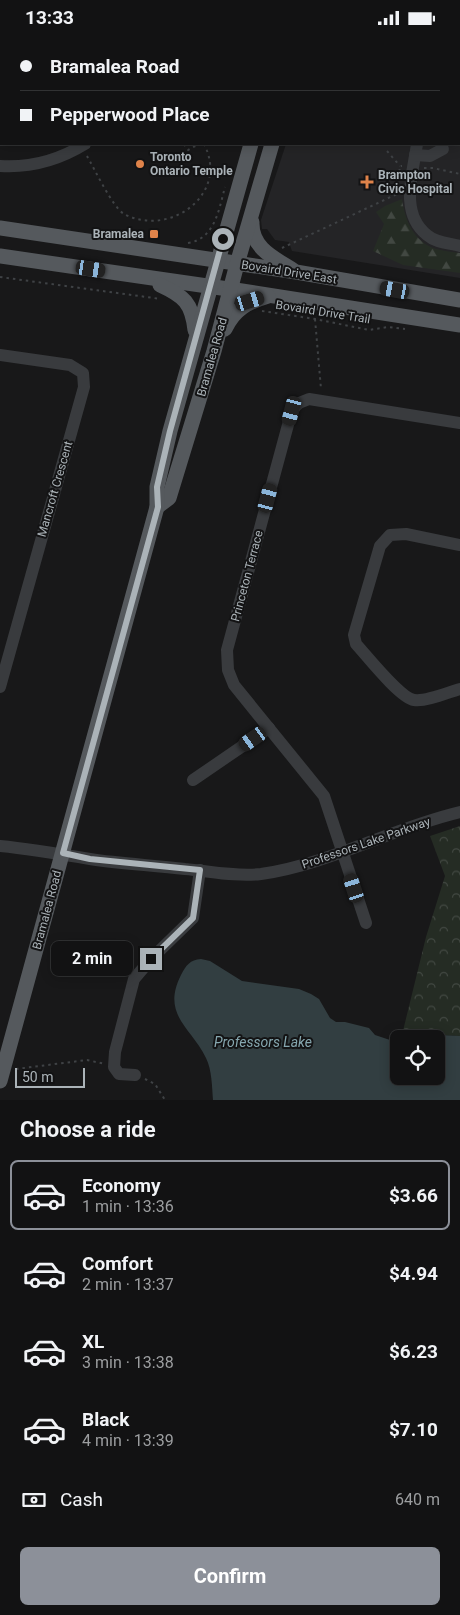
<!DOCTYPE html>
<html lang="en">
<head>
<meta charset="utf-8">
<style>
  body { margin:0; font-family:Roboto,sans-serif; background:#1f2021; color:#f1f3f6; height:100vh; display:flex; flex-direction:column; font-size:19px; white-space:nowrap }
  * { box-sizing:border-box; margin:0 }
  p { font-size:16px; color:#9c9ea0 }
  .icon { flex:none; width:28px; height:28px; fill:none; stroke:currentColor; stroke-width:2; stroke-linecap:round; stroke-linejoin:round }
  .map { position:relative; height:1065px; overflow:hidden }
  .details { display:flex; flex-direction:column; background:#121213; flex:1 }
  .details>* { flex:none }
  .banner { position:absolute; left:0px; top:0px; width:460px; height:110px; box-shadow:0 2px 12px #0003,0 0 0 1px #313233; display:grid; align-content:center; height:110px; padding:0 20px; background:#121213 }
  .fabs { position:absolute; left:390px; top:995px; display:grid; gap:10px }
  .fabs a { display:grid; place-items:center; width:55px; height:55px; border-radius:8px; background:#121213; box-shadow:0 2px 12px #0003,0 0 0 1px #313233; font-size:25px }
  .scale { position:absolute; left:15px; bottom:12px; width:70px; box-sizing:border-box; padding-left:5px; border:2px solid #abb3b8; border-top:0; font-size:14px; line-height:18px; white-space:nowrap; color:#abb3b8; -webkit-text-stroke:4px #131314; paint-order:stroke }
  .end { position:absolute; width:22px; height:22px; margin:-11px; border:6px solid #abb3b8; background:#111; box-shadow:0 0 0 2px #111 }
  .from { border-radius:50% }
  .bubble { position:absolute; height:35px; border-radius:8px; background:#121213; box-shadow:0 2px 12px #0003,0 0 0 1px #313233; font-size:16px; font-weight:700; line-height:35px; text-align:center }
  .car { position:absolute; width:15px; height:30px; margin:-15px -8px; border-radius:6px; box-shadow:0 0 4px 1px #0007; background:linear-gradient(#222 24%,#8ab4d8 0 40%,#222 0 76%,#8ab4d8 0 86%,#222 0) }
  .banner b { display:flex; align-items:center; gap:18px; height:48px; font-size:19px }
  .banner b+b { border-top:1px solid #313233 }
  .banner i { width:12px; height:12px; background:#f1f3f6 }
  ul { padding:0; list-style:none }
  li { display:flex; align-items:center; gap:15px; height:70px; margin:0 10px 8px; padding:0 10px; border:2px solid transparent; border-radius:8px }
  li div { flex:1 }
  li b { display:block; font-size:19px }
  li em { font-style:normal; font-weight:700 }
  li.current { border-color:#8c9099 }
  li>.icon { width:45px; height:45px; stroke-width:1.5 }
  h2 { padding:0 20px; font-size:22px; line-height:60px }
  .pay { display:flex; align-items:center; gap:12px; height:55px; padding:0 20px; font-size:19px }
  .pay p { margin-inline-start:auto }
  .button { display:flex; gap:10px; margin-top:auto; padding:10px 20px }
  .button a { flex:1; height:58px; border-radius:8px; background:#8c9099; color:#fff; font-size:20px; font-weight:700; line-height:58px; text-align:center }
  .status { display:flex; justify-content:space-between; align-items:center; height:35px; padding:0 25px; background:#121213; direction:ltr }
  .status svg { height:14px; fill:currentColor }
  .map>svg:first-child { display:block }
  .built { fill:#242426 }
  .forest { fill:url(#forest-firs) }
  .park { fill:url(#park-crowns) }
  .water { fill:#323e41 }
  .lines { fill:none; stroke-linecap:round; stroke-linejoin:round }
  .path { stroke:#3f4245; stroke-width:2; stroke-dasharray:2.5 4; stroke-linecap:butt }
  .minor { stroke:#393b3e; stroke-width:12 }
  .major { stroke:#55595d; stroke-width:15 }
  .route { stroke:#abb3b8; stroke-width:6 }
  .poi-dot { fill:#df834a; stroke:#131314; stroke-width:2 }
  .labels { text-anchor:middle; stroke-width:4; stroke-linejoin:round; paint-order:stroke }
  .poi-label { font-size:12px; font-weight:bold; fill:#abb3b8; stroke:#131314; text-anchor:start }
  .street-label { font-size:12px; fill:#abb3b8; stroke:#131314 }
  .water-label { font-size:14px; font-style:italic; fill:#86a7af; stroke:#131314 }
</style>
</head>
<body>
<div class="status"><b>13:33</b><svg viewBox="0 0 49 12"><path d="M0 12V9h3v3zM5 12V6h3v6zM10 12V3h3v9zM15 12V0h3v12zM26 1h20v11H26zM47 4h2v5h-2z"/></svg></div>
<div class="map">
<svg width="460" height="1065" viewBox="0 0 460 1065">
  <defs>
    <pattern id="forest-firs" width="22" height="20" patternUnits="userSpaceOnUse" patternTransform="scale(1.25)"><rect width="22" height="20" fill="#252c24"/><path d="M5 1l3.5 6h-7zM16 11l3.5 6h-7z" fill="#424842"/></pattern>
    <pattern id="park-crowns" width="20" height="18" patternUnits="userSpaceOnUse" patternTransform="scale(1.25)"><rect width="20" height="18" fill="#252c24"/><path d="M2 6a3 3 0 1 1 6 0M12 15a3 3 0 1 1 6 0" fill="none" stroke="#424842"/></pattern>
  </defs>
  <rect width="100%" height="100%" fill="#181819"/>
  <polygon class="built" points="314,0 460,0 460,243 292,216 289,207 275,205 267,194 262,194 261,185 286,109 459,109 459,1 313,1"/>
  <path class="forest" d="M 402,164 C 405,186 414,207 436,214 C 444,216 452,217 460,218 L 460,238 L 403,230 L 373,216 L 384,189 L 376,177 L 385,171 Z"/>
  <polygon class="park" points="460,791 460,1001 418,999 409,1004 401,1004 426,902 445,841 430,801"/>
  <path class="water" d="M 201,924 L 210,926 L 242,946 L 299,954 L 311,959 L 319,964 L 330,983 L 336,987 L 345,987 L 369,993 L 375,1000 L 399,1008 L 399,1041 L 436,1041 L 436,1004 L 409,1004 L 418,999 L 460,1001 L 460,1065 L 213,1065 C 212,1052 212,1035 206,1023 C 191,992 161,980 181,940 C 186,930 190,925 201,924 Z"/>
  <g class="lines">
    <g class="path">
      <polyline points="184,109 188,115 199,109"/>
      <polyline points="387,116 400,131"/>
      <path d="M 87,121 C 94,133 113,173 124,179 C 170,203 230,159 204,109"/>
      <polyline points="424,133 433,133 460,139"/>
      <path d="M 188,208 C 215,204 219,174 225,152"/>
      <polyline points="282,213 397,159 400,131 402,131"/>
      <polyline points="0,242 161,264"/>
      <polyline points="262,276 315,284 369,295 388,292 405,294"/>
      <polyline points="315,284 321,354"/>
      <polyline points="16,1034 87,1025 105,1029"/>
      <polyline points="145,1044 155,1049 165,1065"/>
    </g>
    <g class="minor">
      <polyline points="15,1 15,0"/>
      <polyline points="180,1 180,0"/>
      <polyline points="343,1 343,0"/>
      <polyline points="407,1 407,0"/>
      <polyline points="435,1 435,0"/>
      <polyline points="0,57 1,53"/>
      <path d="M 417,109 C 413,138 399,178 427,200 C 436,208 449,208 460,211"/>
      <polyline points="415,120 430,121 443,114"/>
      <path d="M 0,131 C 31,133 59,125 85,109"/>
      <polyline points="0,320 70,330 83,338 84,352 0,652"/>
      <path d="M 460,510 L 406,499 L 390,500 L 380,511 L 354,600 L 356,609 C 367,621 400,663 414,665 C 426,667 449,657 460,654"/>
      <polyline points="193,745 269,693"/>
      <path d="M 0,811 C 30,814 60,819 90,824 C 121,829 154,830 185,834 C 209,836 236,842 261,839 C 330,829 392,793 460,777"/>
      <polyline points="366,888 324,761 234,650 228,635 227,615 292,375 299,368 309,364 460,388"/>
      <polyline points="135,1040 119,1039 114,1032 115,1017 134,944 151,924 193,883 200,835"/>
    </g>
    <g class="major">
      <polyline points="281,1 282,0"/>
      <polyline points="299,1 299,0"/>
      <path d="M 252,187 C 251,213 274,223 293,235"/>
      <polyline points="0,193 296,237 460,265"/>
      <polyline points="0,221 242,256 460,290"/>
      <path d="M 160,250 C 184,261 192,268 195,295"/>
      <path d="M 225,294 C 234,274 248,267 268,261"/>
      <polyline points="157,472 169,463 214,316 237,229 272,109"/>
      <polyline points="0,1046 157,472 157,452 170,396 251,109"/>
    </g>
  </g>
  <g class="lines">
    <polyline class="route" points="151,924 193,883 200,835 90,824 63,818 158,472 157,452 170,396 223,204"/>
  </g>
  <g class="poi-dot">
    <circle cx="140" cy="129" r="5"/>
    <path d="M364.5 139.5h5v5h5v5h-5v5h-5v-5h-5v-5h5z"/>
    <rect x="149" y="194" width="10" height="10" rx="2.5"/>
  </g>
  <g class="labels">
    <g class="poi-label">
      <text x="150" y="126">Toronto<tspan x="150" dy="14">Ontario Temple</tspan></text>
      <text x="378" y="144">Brampton<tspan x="378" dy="14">Civic Hospital</tspan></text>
      <text x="144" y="203" text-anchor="end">Bramalea</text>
    </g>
    <g class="street-label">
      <text transform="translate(289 237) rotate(9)" y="4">Bovaird Drive East</text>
      <text transform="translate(323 277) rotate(9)" y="4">Bovaird Drive Trail</text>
      <text transform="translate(212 322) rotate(-74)" y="4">Bramalea Road</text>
      <text transform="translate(55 454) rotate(-74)" y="4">Mancroft Crescent</text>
      <text transform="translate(247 541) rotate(-75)" y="4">Princeton Terrace</text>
      <text transform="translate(366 808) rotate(-19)" y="4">Professors Lake Parkway</text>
      <text transform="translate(47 875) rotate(-75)" y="4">Bramalea Road</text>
    </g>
    <g class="water-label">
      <text x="263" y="1012">Professors Lake</text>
    </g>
  </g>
</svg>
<div class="fabs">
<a><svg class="icon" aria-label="locate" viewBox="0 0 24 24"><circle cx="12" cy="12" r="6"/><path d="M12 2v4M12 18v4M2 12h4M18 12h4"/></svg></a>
</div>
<div class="scale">50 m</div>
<i class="end from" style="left:223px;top:204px"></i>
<i class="end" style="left:151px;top:924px"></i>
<div class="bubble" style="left:51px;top:906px;width:82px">2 min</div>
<i class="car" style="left:91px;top:234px;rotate:99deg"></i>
<i class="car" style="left:395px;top:255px;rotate:280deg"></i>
<i class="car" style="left:250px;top:266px;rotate:73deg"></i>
<i class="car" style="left:292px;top:376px;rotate:195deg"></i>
<i class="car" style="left:268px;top:463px;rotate:15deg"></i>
<i class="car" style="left:253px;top:704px;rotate:235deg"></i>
<i class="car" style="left:354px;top:853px;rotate:342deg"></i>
<div class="banner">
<b><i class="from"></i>Bramalea Road</b>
<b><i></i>Pepperwood Place</b>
</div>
</div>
<section class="details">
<h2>Choose a ride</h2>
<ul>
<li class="current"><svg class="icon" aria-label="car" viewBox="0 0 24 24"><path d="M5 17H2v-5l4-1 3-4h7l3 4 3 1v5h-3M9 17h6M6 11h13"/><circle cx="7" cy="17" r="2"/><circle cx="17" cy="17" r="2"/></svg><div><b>Economy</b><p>1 min · 13:36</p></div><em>$3.66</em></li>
<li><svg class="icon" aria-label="car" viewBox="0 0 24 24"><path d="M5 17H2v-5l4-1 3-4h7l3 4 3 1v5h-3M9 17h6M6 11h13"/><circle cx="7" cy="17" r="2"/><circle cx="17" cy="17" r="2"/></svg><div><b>Comfort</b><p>2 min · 13:37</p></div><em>$4.94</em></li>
<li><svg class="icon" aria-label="car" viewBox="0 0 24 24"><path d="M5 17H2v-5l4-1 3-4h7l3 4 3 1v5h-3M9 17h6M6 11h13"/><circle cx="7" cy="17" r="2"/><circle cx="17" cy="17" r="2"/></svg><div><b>XL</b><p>3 min · 13:38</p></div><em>$6.23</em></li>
<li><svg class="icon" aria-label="car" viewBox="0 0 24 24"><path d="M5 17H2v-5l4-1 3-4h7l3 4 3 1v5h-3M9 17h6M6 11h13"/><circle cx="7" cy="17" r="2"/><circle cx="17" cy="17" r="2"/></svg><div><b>Black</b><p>4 min · 13:39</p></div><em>$7.10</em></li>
</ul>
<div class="pay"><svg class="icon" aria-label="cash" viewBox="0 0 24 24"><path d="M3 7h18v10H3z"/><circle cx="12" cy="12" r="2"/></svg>Cash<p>640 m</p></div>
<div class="button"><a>Confirm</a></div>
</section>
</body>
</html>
